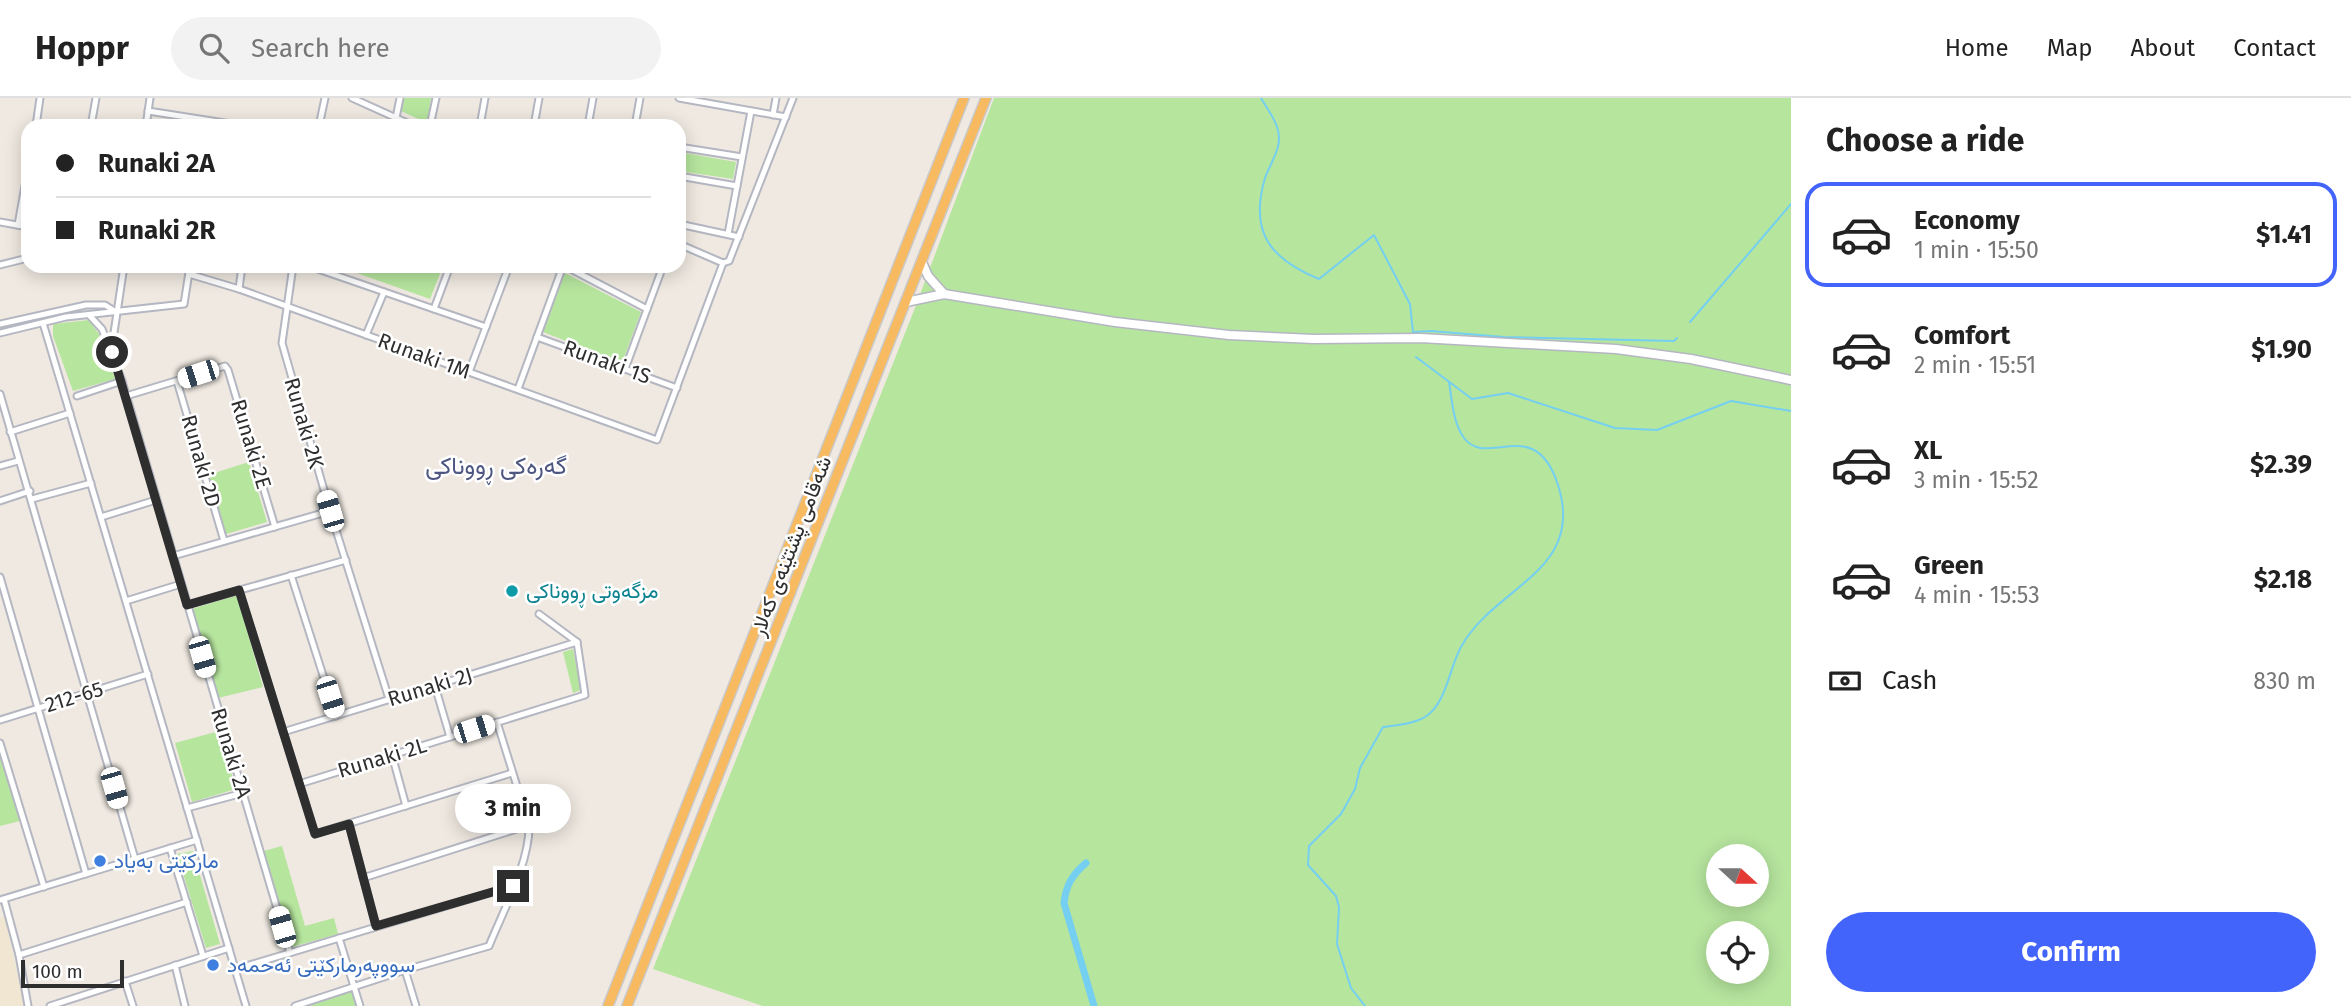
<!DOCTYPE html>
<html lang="en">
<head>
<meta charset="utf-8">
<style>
  body { margin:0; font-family:"Fira Sans",Vazirmatn,sans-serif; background:#f2f2f2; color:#222; height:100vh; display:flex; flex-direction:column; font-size:26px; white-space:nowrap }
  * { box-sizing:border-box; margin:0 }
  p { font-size:23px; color:#767676 }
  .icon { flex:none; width:38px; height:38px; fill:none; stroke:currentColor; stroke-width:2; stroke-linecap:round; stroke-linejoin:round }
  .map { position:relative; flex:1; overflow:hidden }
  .side { display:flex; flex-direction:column; background:#fff; width:560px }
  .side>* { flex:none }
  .hud { position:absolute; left:21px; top:21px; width:665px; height:154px; border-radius:21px; box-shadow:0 4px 18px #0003; display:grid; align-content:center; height:154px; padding:0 35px; background:#fff }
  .needle { width:46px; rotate:111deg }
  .controls { position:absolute; left:1706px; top:746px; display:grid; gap:14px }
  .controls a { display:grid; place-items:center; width:63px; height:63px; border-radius:50%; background:#fff; box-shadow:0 4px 18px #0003; font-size:35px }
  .scale { position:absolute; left:21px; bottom:18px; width:103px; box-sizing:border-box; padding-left:7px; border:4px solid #2e2e2e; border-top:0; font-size:19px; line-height:24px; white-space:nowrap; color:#2e2e2e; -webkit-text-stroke:5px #fff; paint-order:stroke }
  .end { position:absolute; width:32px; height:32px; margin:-16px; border:9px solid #2e2e2e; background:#fff; box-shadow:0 0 0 4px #fff }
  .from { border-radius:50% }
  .bubble { position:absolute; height:49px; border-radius:24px; background:#fff; box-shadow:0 4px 18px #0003; font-size:23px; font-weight:700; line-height:49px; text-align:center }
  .car { position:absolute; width:21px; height:42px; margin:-21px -10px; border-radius:9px; box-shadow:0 0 5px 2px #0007; background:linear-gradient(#fff 24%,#345 0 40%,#fff 0 76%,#345 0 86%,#fff 0) }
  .hud b { display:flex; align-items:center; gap:24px; height:66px; font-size:26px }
  .hud b+b { border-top:2px solid #e0e0e0 }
  .hud i { width:18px; height:18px; background:#222 }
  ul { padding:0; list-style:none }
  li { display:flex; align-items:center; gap:21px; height:105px; margin:0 14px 10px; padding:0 21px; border:4px solid transparent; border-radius:21px }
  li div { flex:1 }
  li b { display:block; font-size:26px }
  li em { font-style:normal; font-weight:700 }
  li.selected { border-color:#4264fb }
  li>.icon { width:63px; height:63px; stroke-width:1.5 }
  h2 { padding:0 35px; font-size:32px; line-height:84px }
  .pay { display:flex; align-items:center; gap:18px; height:77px; padding:0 35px; font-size:26px }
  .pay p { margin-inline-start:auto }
  .cta { display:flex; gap:14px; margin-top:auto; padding:14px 35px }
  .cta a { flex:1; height:80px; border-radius:42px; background:#4264fb; color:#fff; font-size:28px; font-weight:700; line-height:80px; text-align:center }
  header { display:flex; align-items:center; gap:42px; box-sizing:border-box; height:98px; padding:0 35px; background:#fff; border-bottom:2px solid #e0e0e0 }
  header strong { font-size:33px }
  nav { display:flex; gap:38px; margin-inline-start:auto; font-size:24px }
  .search { width:490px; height:63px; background:#f2f2f2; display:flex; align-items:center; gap:18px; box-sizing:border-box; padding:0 24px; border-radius:38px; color:#767676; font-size:26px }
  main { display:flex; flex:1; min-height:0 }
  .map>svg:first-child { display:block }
  .education { fill:#f0e6d1 }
  .green { fill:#b6e59e; fill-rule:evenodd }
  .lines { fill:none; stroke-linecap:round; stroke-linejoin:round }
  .stream { stroke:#75cff0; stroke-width:2 }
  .canal { stroke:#75cff0; stroke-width:7 }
  .minor-casing { stroke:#b4b7c1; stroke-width:9 }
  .secondary-casing { stroke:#b4b7c1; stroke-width:11 }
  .trunk-casing { stroke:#c9c9c9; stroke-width:12 }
  .minor { stroke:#fff; stroke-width:5 }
  .secondary { stroke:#fff; stroke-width:8 }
  .trunk { stroke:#f8ba60; stroke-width:9 }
  .route { stroke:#2e2e2e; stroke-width:9 }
  .culture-dot { fill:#0f9aa8; stroke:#fff; stroke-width:2.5 }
  .shop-dot { fill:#3f7fe0; stroke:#fff; stroke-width:2.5 }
  .labels { text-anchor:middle; stroke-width:5; stroke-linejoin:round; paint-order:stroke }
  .street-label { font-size:21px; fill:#2e2e2e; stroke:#fff }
  .culture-label { font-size:21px; fill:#0d838f; stroke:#fff; text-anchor:start }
  .shop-label { font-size:21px; fill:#366cbe; stroke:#fff; text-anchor:start }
  .quarter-label { font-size:24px; fill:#4d5680; stroke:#fff }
</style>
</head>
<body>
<header>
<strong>Hoppr</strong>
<div class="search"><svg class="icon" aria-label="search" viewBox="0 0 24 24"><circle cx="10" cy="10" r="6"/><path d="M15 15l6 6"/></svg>Search here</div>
<nav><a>Home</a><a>Map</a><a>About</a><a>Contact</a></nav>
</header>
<main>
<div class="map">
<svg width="1791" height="908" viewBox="0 0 1791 908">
  <rect width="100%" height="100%" fill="#efe9e1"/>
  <polygon class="education" points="5,819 24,908 0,908 0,820"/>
  <g class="green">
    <polygon points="404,0 431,0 427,25 401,13"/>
    <path d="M 994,0 L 1791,0 L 1791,908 L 763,908 L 653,871 L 913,215 ZM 1718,758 L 1757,758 L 1757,796 L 1718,796 ZM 1718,835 L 1757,835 L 1757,873 L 1718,873 Z"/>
    <polygon points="679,54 736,64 733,81 679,73"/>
    <polygon points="337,168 443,168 430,201"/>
    <polygon points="565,175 641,214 622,265 543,234"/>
    <polygon points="89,222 99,236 115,281 73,293 53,238 53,226"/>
    <polygon points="249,364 267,424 226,436 208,377"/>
    <polygon points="237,497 263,589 218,600 192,511"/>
    <polygon points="573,551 581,592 573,595 563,554"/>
    <polygon points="219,633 236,691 192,704 175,645"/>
    <polygon points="0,659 20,723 0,728"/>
    <polygon points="282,748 305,828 334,820 338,836 292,849 264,753"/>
    <polygon points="193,753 220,846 206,850 177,756"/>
    <polygon points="352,893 357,908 311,908 310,907"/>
  </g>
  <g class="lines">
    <g class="stream">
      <path d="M 1261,0 C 1266,9 1274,19 1277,29 C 1284,48 1271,63 1265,80 C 1249,134 1270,161 1319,181 L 1374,137 L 1410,206 L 1413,234 L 1431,233 L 1504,239 L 1674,243 L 1677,240"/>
      <polyline points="1690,224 1791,106"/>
      <polyline points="1416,259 1472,301 1508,295 1615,330 1657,332 1731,303 1791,313"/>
      <path d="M 1365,908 L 1351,890 L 1337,846 L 1339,809 L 1336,798 L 1308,767 L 1309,748 L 1341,716 L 1355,691 L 1360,670 L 1383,629 C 1396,627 1414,626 1425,619 C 1447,605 1449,570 1461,549 C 1494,488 1586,474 1558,387 C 1535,315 1487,371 1464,340 C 1453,325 1452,302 1449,284"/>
    </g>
    <path class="canal" d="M 1086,765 C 1072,777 1066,787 1064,805 L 1094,908"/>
    <defs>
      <g id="minor">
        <polyline points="352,0 414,28"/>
        <polyline points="679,0 786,19"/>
        <polyline points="148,13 244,28"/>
        <polyline points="773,17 776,0"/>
        <polyline points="396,20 400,0"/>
        <polyline points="36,28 40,0"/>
        <polyline points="91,28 96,0"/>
        <polyline points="146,28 150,0"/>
        <polyline points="319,28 325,0"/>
        <polyline points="430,28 436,0"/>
        <polyline points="480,28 485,0"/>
        <polyline points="534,28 539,0"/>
        <polyline points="588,28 593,0"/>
        <polyline points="635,28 640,0"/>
        <polyline points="679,49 742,59"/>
        <polyline points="679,78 737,88"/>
        <polyline points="0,124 28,129"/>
        <polyline points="679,126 739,139"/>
        <polyline points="18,127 28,71"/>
        <polyline points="728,136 751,13"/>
        <polyline points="679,146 723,165 729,163 793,0"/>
        <polyline points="0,167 28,160"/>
        <polyline points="293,168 282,245 330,413 389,601"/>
        <polyline points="309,168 486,229"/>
        <polyline points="565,168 647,211"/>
        <polyline points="189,176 239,191 657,342 723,165"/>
        <polyline points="239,191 242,168"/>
        <polyline points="434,211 450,168"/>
        <polyline points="89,217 102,231 122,283 290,855"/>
        <polyline points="43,225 246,908"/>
        <polyline points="0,226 86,207 105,207 116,214"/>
        <polyline points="0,235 66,219 184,206 190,168"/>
        <polyline points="366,237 384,194"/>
        <polyline points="537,239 677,290"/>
        <polyline points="112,248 124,168"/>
        <polyline points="625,271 663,168"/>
        <polyline points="469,274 509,168"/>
        <polyline points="177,283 224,443"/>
        <polyline points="518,291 563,168"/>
        <polyline points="0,296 135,761"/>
        <polyline points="77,298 122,283"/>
        <polyline points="126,298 225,268 228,272 275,429"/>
        <polyline points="10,334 70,315"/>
        <polyline points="0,368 18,363"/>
        <polyline points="32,401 91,385"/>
        <polyline points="0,403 30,393"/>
        <polyline points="101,419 156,402"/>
        <polyline points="173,458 330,413"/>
        <polyline points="291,477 336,618"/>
        <polyline points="0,479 86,776"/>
        <polyline points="239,492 315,736 512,675"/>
        <polyline points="126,503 181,486"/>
        <polyline points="187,507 346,462"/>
        <polyline points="539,516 577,544"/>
        <polyline points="435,588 450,639"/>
        <polyline points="0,622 148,576"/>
        <polyline points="283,634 577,544"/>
        <polyline points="0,645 44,789"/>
        <polyline points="392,657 406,708"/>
        <polyline points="299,686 585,597 577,544"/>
        <polyline points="187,710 243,695"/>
        <polyline points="349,726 376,828"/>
        <polyline points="170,750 203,858"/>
        <polyline points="363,780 529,727"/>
        <polyline points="4,801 19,857 28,908"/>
        <polyline points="0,802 197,742"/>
        <polyline points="339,840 360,908"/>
        <polyline points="19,857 187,804"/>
        <polyline points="175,867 185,908"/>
        <polyline points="236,871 513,788"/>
        <polyline points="405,872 416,908"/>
        <polyline points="125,883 133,908"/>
        <polyline points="50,908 229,850"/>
        <path d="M 295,908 L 405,872 L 489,848 C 503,813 530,764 529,727 L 497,624"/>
      </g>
      <g id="secondary">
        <polyline points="922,164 928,178 944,196"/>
        <polyline points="906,204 944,196 1115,224 1229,237 1314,241 1420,240 1616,251 1691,261 1791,282"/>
      </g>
      <g id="trunk">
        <polyline points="608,908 964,0"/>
        <polyline points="627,908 986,0"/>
      </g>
    </defs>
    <use href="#minor" class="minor-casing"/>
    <use href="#secondary" class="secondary-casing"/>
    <use href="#trunk" class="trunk-casing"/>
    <use href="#minor" class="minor"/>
    <use href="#secondary" class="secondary"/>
    <use href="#trunk" class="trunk"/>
  </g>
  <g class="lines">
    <polyline class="route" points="112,254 187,507 239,492 315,736 349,726 376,828 513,788"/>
  </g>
  <circle class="culture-dot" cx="512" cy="493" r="7"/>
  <g class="shop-dot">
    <circle cx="100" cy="763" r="7"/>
    <circle cx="213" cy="867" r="7"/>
  </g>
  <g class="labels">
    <g class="street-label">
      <text transform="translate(424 258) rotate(20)" y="7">Runaki 1M</text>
      <text transform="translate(607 264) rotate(20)" y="7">Runaki 1S</text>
      <text transform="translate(304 325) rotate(74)" y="7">Runaki 2K</text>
      <text transform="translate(251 346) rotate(73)" y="7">Runaki 2E</text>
      <text transform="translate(201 363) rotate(74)" y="7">Runaki 2D</text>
      <text transform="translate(791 448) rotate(-69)" y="7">شەقامی پشتێنەی کەلار</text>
      <text transform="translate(430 589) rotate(-17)" y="7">Runaki 2J</text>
      <text transform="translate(74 599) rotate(-17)" y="7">212-65</text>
      <text transform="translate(231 655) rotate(73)" y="7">Runaki 2A</text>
      <text transform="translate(382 660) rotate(-17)" y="7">Runaki 2L</text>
    </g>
    <g class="culture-label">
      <text x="526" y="500">مزگەوتی ڕووناکی</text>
    </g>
    <g class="shop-label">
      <text x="114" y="770">مارکێتی بەیاد</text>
      <text x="227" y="874">سووپەرمارکێتی ئەحمەد</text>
    </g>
    <g class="quarter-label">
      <text x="496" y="376">گەرەکی ڕووناکی</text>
    </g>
  </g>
</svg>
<div class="controls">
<a><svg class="needle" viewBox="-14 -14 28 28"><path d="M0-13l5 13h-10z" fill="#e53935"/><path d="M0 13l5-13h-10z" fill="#767676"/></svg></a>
<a><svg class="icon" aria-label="locate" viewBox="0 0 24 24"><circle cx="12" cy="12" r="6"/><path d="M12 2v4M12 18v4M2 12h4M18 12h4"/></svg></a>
</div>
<div class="scale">100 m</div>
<i class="end from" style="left:112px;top:254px"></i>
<i class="end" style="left:513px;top:788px"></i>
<div class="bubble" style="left:455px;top:686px;width:116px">3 min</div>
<i class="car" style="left:198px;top:276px;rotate:252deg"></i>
<i class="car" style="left:330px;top:413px;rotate:344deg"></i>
<i class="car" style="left:202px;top:559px;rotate:164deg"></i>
<i class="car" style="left:330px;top:599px;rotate:162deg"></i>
<i class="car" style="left:474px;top:631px;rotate:72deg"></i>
<i class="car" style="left:114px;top:690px;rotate:164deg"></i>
<i class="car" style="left:282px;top:829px;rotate:344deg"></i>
<div class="hud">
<b><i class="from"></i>Runaki 2A</b>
<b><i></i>Runaki 2R</b>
</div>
</div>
<section class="side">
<h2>Choose a ride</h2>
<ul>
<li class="selected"><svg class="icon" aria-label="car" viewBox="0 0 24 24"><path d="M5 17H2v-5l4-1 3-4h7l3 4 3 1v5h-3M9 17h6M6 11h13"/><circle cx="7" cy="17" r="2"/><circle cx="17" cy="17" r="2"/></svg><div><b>Economy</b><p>1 min · 15:50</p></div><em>$1.41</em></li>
<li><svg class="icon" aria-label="car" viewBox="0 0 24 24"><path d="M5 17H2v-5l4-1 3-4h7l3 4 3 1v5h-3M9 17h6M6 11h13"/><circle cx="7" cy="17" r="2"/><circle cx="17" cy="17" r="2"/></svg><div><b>Comfort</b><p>2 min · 15:51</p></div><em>$1.90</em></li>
<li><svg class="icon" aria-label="car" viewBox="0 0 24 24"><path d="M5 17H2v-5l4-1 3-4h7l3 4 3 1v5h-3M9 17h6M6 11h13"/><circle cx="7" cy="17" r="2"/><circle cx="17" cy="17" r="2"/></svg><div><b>XL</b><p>3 min · 15:52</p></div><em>$2.39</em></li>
<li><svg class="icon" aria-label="car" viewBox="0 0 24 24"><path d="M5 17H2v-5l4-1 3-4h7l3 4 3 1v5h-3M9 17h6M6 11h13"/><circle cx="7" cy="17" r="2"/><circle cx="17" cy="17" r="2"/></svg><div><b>Green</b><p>4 min · 15:53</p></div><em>$2.18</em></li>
</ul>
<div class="pay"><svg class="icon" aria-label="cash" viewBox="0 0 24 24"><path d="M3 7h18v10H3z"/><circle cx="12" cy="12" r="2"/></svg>Cash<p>830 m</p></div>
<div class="cta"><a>Confirm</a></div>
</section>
</main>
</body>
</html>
